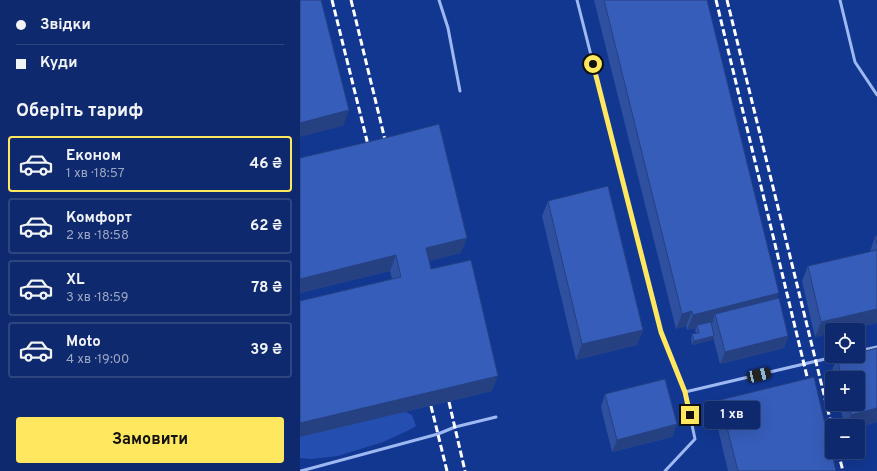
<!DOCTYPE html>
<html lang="uk">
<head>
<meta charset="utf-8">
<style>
  body { margin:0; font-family:Overpass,sans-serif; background:#1c3575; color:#f1f3f6; height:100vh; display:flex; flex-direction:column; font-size:15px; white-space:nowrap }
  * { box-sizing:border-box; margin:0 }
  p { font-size:13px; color:#9ba6c2 }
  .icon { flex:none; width:22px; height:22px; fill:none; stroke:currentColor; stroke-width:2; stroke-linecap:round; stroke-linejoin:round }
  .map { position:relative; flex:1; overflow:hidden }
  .side { display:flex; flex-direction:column; background:#0e296d; width:300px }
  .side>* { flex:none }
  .top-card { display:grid; align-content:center; height:88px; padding:0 16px; background:#0e296d }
  .buttons { position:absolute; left:525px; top:323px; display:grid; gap:8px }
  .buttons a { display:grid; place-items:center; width:40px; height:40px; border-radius:4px; background:#0e296d; box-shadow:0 4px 16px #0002,0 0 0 1px #2e4580; font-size:20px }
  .end { position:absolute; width:18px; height:18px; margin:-9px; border:5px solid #ffe85f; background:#111; box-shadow:0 0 0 2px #111 }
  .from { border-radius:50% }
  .bubble { position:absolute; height:28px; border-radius:4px; background:#0e296d; box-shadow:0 4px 16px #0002,0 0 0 1px #2e4580; font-size:13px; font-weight:700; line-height:28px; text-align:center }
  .car { position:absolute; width:12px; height:24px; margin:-12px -6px; border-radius:5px; box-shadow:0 0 3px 1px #0007; background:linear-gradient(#222 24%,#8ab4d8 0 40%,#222 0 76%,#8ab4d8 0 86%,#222 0) }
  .top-card b { display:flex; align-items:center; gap:14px; height:38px; font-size:15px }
  .top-card b+b { border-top:1px solid #2e4580 }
  .top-card i { width:10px; height:10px; background:#f1f3f6 }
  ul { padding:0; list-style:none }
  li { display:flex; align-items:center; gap:12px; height:56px; margin:0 8px 6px; padding:0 8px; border:2px solid #2e4580; border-radius:4px }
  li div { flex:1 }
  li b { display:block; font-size:15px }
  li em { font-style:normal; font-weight:700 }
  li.current { border-color:#ffe85f }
  li>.icon { width:36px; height:36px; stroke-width:1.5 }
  h2 { padding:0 16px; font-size:18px; line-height:48px }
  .cta { display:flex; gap:8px; margin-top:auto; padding:8px 16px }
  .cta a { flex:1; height:46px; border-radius:4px; background:#ffe85f; color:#111; font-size:16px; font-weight:700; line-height:46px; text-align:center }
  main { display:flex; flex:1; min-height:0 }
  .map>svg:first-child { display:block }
  .green { fill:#244fb0 }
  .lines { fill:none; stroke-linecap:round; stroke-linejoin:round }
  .service { stroke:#9eb8f2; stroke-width:3 }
  .rail { stroke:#fff; stroke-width:3; stroke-dasharray:7 3; stroke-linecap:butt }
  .wall { fill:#2e509f }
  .shaded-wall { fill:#264182 }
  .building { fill:#365db9; stroke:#264182 }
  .route { stroke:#ffe85f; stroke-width:5 }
</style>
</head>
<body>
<main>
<section class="side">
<div class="top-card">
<b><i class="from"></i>Звідки</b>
<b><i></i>Куди</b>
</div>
<h2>Оберіть тариф</h2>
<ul>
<li class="current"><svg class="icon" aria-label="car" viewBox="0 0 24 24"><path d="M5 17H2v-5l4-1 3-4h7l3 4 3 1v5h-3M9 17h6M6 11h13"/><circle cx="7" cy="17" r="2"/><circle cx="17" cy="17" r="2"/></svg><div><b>Економ</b><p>1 хв · 18:57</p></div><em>46 ₴</em></li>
<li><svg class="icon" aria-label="car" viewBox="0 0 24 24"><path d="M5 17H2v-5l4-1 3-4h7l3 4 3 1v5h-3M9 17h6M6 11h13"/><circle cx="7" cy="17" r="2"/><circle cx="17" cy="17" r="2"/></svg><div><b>Комфорт</b><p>2 хв · 18:58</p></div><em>62 ₴</em></li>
<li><svg class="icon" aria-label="car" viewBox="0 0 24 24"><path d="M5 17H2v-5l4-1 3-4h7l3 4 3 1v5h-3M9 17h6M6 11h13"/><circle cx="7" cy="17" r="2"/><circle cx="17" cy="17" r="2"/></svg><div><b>XL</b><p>3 хв · 18:59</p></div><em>78 ₴</em></li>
<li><svg class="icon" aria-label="car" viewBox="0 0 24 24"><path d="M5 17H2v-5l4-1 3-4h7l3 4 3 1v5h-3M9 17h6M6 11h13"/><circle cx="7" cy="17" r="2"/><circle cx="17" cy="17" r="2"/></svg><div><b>Moto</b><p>4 хв · 19:00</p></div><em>39 ₴</em></li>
</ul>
<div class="cta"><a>Замовити</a></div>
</section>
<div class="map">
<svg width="577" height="471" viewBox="0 0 577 471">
  <rect width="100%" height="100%" fill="#123791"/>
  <polygon class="green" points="94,407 112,415 116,426 107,431 83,442 38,456 10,459 0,458 0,432"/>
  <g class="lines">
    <g class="service">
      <polyline points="139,0 148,28 160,91"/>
      <polyline points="277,0 361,332 385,392"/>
      <polyline points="540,0 555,62 577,95"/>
      <polyline points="558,351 577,347"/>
      <polyline points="1,471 138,434 155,427 196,417"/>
      <polyline points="365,471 395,439 385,392 538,356"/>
    </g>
    <g class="rail">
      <polyline points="32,0 70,153"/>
      <polyline points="51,0 87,148"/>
      <polyline points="416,0 510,389"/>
      <polyline points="427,0 532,427"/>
      <polyline points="149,402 165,471"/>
      <polyline points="131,406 147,471"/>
      <polyline points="538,452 543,471"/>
    </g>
  </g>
  <g class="wall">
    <polygon points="294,0 407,0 477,299 488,336 484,348 420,364 413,337 412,340 392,345 391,339 392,334 396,333 395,330 396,328 387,330 386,326 376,329"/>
    <polygon points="0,158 161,253 129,261 131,269 192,391 0,437 0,301 92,279 90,271 0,293"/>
    <polygon points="248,201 343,330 337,345 276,360 242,216"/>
    <polygon points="575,236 577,236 577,323 515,337 502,281 508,266 570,252"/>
    <polygon points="577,348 577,422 558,427 558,426 545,426 539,404 558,404 558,378 533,378 531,373 537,358"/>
    <polygon points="305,394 377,424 372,437 312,452 301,407"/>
    <polygon points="420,400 536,471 428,471 415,416"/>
  </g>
  <g class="shaded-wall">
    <polygon points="49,110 43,126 0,137 0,123"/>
    <polygon points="167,238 161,253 121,263 126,248"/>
    <polygon points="96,255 90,271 0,293 0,279"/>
    <polygon points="479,293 474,308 415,314 412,324 397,328 397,325 396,328 387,330 393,315"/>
    <polygon points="577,309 577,323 546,330 532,330 532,333 515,337 521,322"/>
    <polygon points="392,311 386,326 376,329 382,314"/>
    <polygon points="343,330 337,345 276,360 282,344"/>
    <polygon points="414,336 412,340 392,345 394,341"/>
    <polygon points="488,336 484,348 420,364 425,352"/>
    <polygon points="198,376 192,391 0,437 0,423"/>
    <polygon points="577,408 577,422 558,427 558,426 547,426 551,415"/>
    <polygon points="377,424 372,437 312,452 317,440"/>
  </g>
  <g class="building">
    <polygon points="0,0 21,0 49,110 0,123"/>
    <polygon points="304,0 407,0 479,293 393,315 392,311 382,314"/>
    <polygon points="139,124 167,238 126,248 131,269 171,260 198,376 0,423 0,301 101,277 96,255 0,279 0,158 76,140 93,136"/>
    <polygon points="308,186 343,330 282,344 248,201"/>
    <polygon points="575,236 577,236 577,244"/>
    <polygon points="577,250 577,309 521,322 508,266"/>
    <polygon points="479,298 488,336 425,352 415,314"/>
    <polygon points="411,322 414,336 394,341 392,334 399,333 397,325"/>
    <polygon points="577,348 577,408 551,415 549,404 558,404 558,378 542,378 537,358 545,356 558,356 558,353"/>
    <polygon points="514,377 536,471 438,471 420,400"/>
    <polygon points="365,379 377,424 317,440 305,394"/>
  </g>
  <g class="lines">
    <polyline class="route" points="293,64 361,332 385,392 390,415"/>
  </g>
</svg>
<div class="buttons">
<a><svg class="icon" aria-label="locate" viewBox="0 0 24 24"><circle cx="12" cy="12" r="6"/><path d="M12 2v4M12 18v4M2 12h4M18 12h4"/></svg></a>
<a>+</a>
<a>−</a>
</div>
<i class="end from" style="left:293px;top:64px"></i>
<i class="end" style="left:390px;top:415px"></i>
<div class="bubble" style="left:404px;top:401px;width:56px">1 хв</div>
<i class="car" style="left:459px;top:375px;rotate:77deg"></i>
</div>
</main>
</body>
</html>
